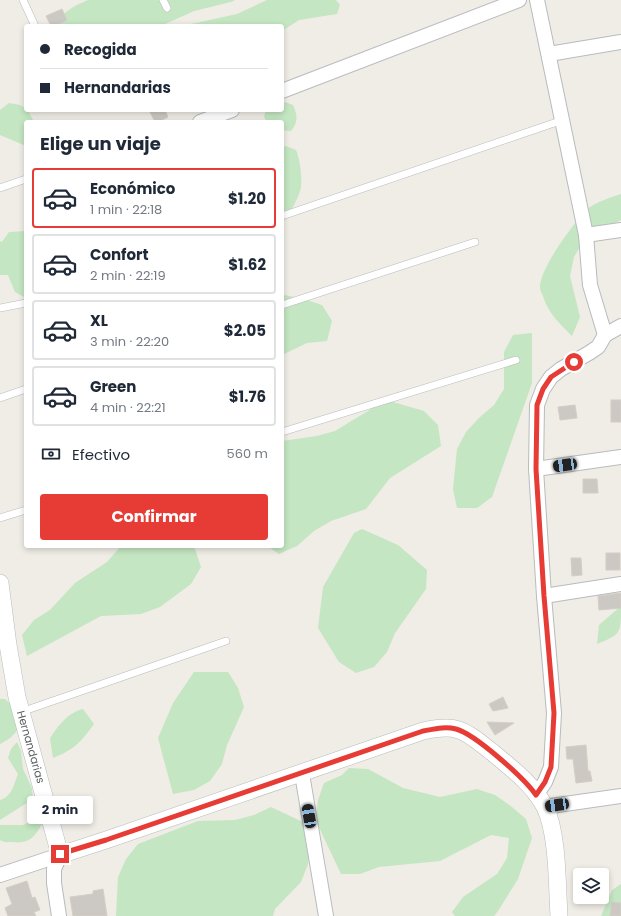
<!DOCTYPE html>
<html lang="es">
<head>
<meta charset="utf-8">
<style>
  body { margin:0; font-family:Poppins,sans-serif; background:#f6f6f7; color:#1f2937; height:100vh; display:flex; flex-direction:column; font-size:15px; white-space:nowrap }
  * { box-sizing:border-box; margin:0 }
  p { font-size:13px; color:#747a83 }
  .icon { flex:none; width:22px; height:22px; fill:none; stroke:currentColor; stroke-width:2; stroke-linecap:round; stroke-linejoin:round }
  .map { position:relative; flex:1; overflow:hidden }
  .side { position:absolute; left:24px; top:120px; width:260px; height:428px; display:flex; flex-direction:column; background:#fff; border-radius:4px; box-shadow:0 2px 6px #0003 }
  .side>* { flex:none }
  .hud { position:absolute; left:24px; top:24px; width:260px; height:88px; border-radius:4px; box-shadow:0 2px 6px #0003; display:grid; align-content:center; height:88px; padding:0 16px; background:#fff }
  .controls { position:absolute; left:573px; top:868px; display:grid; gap:8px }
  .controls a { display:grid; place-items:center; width:36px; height:36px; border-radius:4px; background:#fff; box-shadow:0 2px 6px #0003; font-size:20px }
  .end { position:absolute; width:18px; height:18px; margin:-9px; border:5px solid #e63c35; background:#fff; box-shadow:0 0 0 2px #fff }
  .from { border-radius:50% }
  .bubble { position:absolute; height:28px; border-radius:4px; background:#fff; box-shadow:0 2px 6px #0003; font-size:13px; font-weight:700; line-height:28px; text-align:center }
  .car { position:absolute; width:12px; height:24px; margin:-12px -6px; border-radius:5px; box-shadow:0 0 3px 1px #0007; background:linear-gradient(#222 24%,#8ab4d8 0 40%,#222 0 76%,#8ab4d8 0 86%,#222 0) }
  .hud b { display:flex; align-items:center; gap:14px; height:38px; font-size:15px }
  .hud b+b { border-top:1px solid #e0e1e3 }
  .hud i { width:10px; height:10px; background:#1f2937 }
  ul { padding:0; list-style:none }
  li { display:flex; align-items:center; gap:12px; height:60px; margin:0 8px 6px; padding:0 8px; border:2px solid #e0e1e3; border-radius:4px }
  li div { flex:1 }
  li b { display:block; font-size:15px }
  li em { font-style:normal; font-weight:700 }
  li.active { border-color:#e63c35 }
  li>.icon { width:36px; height:36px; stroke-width:1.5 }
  h2 { padding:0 16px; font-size:18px; line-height:48px }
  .pay { display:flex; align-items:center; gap:10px; height:44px; padding:0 16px; font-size:15px }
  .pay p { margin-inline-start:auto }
  .button { display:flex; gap:8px; margin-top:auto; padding:8px 16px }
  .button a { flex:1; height:46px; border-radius:4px; background:#e63c35; color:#fff; font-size:16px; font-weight:700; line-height:46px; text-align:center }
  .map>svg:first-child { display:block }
  .green { fill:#c4e6c2 }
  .building { fill:#ccc9c4; stroke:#d4cec4 }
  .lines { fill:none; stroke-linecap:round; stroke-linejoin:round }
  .service-casing { stroke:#b8bbbf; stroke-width:8 }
  .minor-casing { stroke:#b8bbbf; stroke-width:16 }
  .tertiary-casing { stroke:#b8bbbf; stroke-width:18 }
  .service { stroke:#fff; stroke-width:7 }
  .minor { stroke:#fff; stroke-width:14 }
  .tertiary { stroke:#fff; stroke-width:17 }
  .route { stroke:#e63c35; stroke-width:5 }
  .labels { text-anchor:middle; stroke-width:4; stroke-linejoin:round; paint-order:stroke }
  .street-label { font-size:11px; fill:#5d6165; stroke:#fff }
</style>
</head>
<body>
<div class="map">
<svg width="621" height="916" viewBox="0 0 621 916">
  <rect width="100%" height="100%" fill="#efede5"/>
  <g class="green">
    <path d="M 88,0 L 235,0 L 231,2 L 194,11 L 161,26 L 56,26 C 62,11 74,6 88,0 Z"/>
    <polygon points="267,0 336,0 340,5 337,14 299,20 282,31 282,26 182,26 237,14"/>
    <path d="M 282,101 L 293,105 C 298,116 298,122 291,131 L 282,130 L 282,122 L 267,122 L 264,117 L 266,110 L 282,110 Z"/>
    <polygon points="9,103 20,105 26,109 26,110 28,110 34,122 26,122 26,146 0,135 0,110"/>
    <path d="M 286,146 L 296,150 C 300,160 302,175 301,187 C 300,195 288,218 282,223 L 282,147 Z"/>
    <path d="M 621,194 L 621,220 L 584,240 L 574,257 L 570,276 L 580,317 L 572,336 C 560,324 548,313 543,296 C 542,294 540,290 540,288 C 539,269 576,219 590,207 C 597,202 612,197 621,194 Z"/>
    <polygon points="26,231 26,298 15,292 8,275 0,275 0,241 2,242 9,232"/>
    <polygon points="285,295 304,299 322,305 332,321 327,341 307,343 282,355 282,296"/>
    <polygon points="532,333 532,383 492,497 477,508 457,508 453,489 457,449 466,432 479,418 494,405 504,389 504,352 513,335"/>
    <polygon points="386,400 424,411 438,425 441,446 390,478 366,509 331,521 314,531 297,546 279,554 267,546 282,546 282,441 317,436 335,431"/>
    <polygon points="362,529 398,545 427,570 426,589 395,633 387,652 374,667 356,673 339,662 318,628 323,587 354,533"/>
    <polygon points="121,546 192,546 195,549 201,567 191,584 160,607 141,614 101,616 27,656 22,635 34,620 50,610 75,583 107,562"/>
    <path d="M 621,606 C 621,634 621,634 597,644 L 599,625 Z"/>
    <polygon points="194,672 228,672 238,688 244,707 227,745 222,764 210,781 194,790 173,794 158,738 173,703"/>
    <path d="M 0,699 L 5,699 C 9,703 17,709 19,714 C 24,728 11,739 0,744 Z"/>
    <path d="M 83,709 L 94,724 C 80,743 75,749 53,758 L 50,738 C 59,725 67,713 83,709 Z"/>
    <path d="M 17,742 L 21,751 L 23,769 L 32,788 L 33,799 L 0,820 L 0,800 C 12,797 14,784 18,774 L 8,758 L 11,749 Z"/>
    <polygon points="349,768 368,769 403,788 440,797 477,789 495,795 512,807 526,819 532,838 518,879 498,911 494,916 455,916 452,912 463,897 497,874 507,858 509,838 491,835 440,861 379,867 360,874 341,874 316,821 318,800 324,783 342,775"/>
    <polygon points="271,807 307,824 311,844 308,864 301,882 275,909 273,916 116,916 118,877 126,859 138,844 198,821 235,820 254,815"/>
    <path d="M 32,821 L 42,824 C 34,838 29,844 12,842 C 8,842 4,843 0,840 L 0,825 L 23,825 Z"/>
    <polygon points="621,884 621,916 601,916 612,890"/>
  </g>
  <g class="building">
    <polygon points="62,9 67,20 55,26 51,26 46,16"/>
    <polygon points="149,110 165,110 168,117 158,122 155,122"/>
    <rect x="611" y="400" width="10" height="22"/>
    <polygon points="575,405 577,418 560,420 558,407"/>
    <polygon points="583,479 597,479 598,493 583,493"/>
    <rect x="606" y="553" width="14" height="17"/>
    <polygon points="571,558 581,558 582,575 572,576"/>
    <polygon points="621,593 621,608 599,610 598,596"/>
    <polygon points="503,697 508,708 493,711 489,704"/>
    <polygon points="487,722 514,723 495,735"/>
    <polygon points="586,745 588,771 590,771 592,781 576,783 573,759 567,759 566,747"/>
    <polygon points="27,881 32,898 35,897 40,910 34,912 36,916 8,916 5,908 12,904 6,888"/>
    <polygon points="103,889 107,916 73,916 70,897 93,894 93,891"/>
    <polygon points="612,902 621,903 621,916 610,916"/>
  </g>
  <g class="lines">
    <defs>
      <g id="service">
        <polyline points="23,0 35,26"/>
        <polyline points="163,0 167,8"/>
        <polyline points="0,188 26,179"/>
        <polyline points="282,216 563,120"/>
        <polyline points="282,305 475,242"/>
        <polyline points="0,308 26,303"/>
        <polyline points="0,398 26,389"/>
        <polyline points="282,432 516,360"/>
        <polyline points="0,518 26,510"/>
        <polyline points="21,712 226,641"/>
      </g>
      <g id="minor">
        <polyline points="537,0 586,235 590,285 605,335"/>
        <polyline points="549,54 621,42"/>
        <polyline points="282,91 519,0"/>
        <polyline points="200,122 232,110"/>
        <polyline points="586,235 621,230"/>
        <polyline points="536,469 621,457"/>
        <polyline points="544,596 621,584"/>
        <polyline points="302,774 326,916"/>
        <polyline points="536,795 545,782 551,767 554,713 544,596 536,469 537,405 543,389 551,377 561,369 589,353 598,347 605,335 621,326"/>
        <polyline points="544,807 621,796"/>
        <polyline points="0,875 60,855"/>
        <polyline points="59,916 54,883 54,869 60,855"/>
      </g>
      <path id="tertiary" d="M 0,583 L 8,645 L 17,697 L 60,855 L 106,840 L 423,731 C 459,723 465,731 492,752 C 511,768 533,784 545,807 C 558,834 557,885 559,916"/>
    </defs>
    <use href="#service" class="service-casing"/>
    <use href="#minor" class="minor-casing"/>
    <use href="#tertiary" class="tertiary-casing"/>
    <use href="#service" class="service"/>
    <use href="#minor" class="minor"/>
    <use href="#tertiary" class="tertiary"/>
  </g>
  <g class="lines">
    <path class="route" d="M 60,854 L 106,840 L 423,731 C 434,729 445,726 456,729 C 475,734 524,778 536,795 L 545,782 L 551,767 L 554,713 L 544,596 L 536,469 L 537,405 L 543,389 L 551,377 L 574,362"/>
  </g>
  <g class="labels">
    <g class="street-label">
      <text transform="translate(31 747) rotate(74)" y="4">Hernandarias</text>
    </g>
  </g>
</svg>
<div class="controls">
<a><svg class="icon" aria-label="layers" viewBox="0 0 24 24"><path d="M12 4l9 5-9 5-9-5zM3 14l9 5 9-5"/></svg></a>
</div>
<i class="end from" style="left:574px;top:362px"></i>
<i class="end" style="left:60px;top:854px"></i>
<div class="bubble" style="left:27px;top:796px;width:66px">2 min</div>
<i class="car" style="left:565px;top:465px;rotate:262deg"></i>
<i class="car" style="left:557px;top:805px;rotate:262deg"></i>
<i class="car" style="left:309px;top:816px;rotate:350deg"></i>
<div class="hud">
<b><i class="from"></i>Recogida</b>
<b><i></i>Hernandarias</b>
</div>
<section class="side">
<h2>Elige un viaje</h2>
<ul>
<li class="active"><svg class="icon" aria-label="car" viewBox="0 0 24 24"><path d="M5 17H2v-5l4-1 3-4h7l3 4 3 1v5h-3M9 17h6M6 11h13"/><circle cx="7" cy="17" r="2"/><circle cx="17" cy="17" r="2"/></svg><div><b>Económico</b><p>1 min · 22:18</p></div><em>$1.20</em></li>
<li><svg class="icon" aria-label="car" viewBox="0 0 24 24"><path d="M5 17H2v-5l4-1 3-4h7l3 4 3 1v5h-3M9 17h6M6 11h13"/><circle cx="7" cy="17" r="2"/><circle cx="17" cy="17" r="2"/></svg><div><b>Confort</b><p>2 min · 22:19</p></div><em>$1.62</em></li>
<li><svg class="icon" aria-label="car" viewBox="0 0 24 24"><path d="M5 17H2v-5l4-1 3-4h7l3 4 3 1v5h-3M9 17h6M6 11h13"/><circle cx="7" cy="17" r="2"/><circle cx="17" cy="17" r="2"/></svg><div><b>XL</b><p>3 min · 22:20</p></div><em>$2.05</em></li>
<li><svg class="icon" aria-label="car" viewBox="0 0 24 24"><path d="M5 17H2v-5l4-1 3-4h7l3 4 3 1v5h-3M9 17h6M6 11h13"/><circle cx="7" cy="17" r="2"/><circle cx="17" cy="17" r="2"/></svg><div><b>Green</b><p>4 min · 22:21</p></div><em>$1.76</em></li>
</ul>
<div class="pay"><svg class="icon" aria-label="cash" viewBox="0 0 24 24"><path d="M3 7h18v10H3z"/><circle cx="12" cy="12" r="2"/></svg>Efectivo<p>560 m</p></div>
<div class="button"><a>Confirmar</a></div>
</section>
</div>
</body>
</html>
